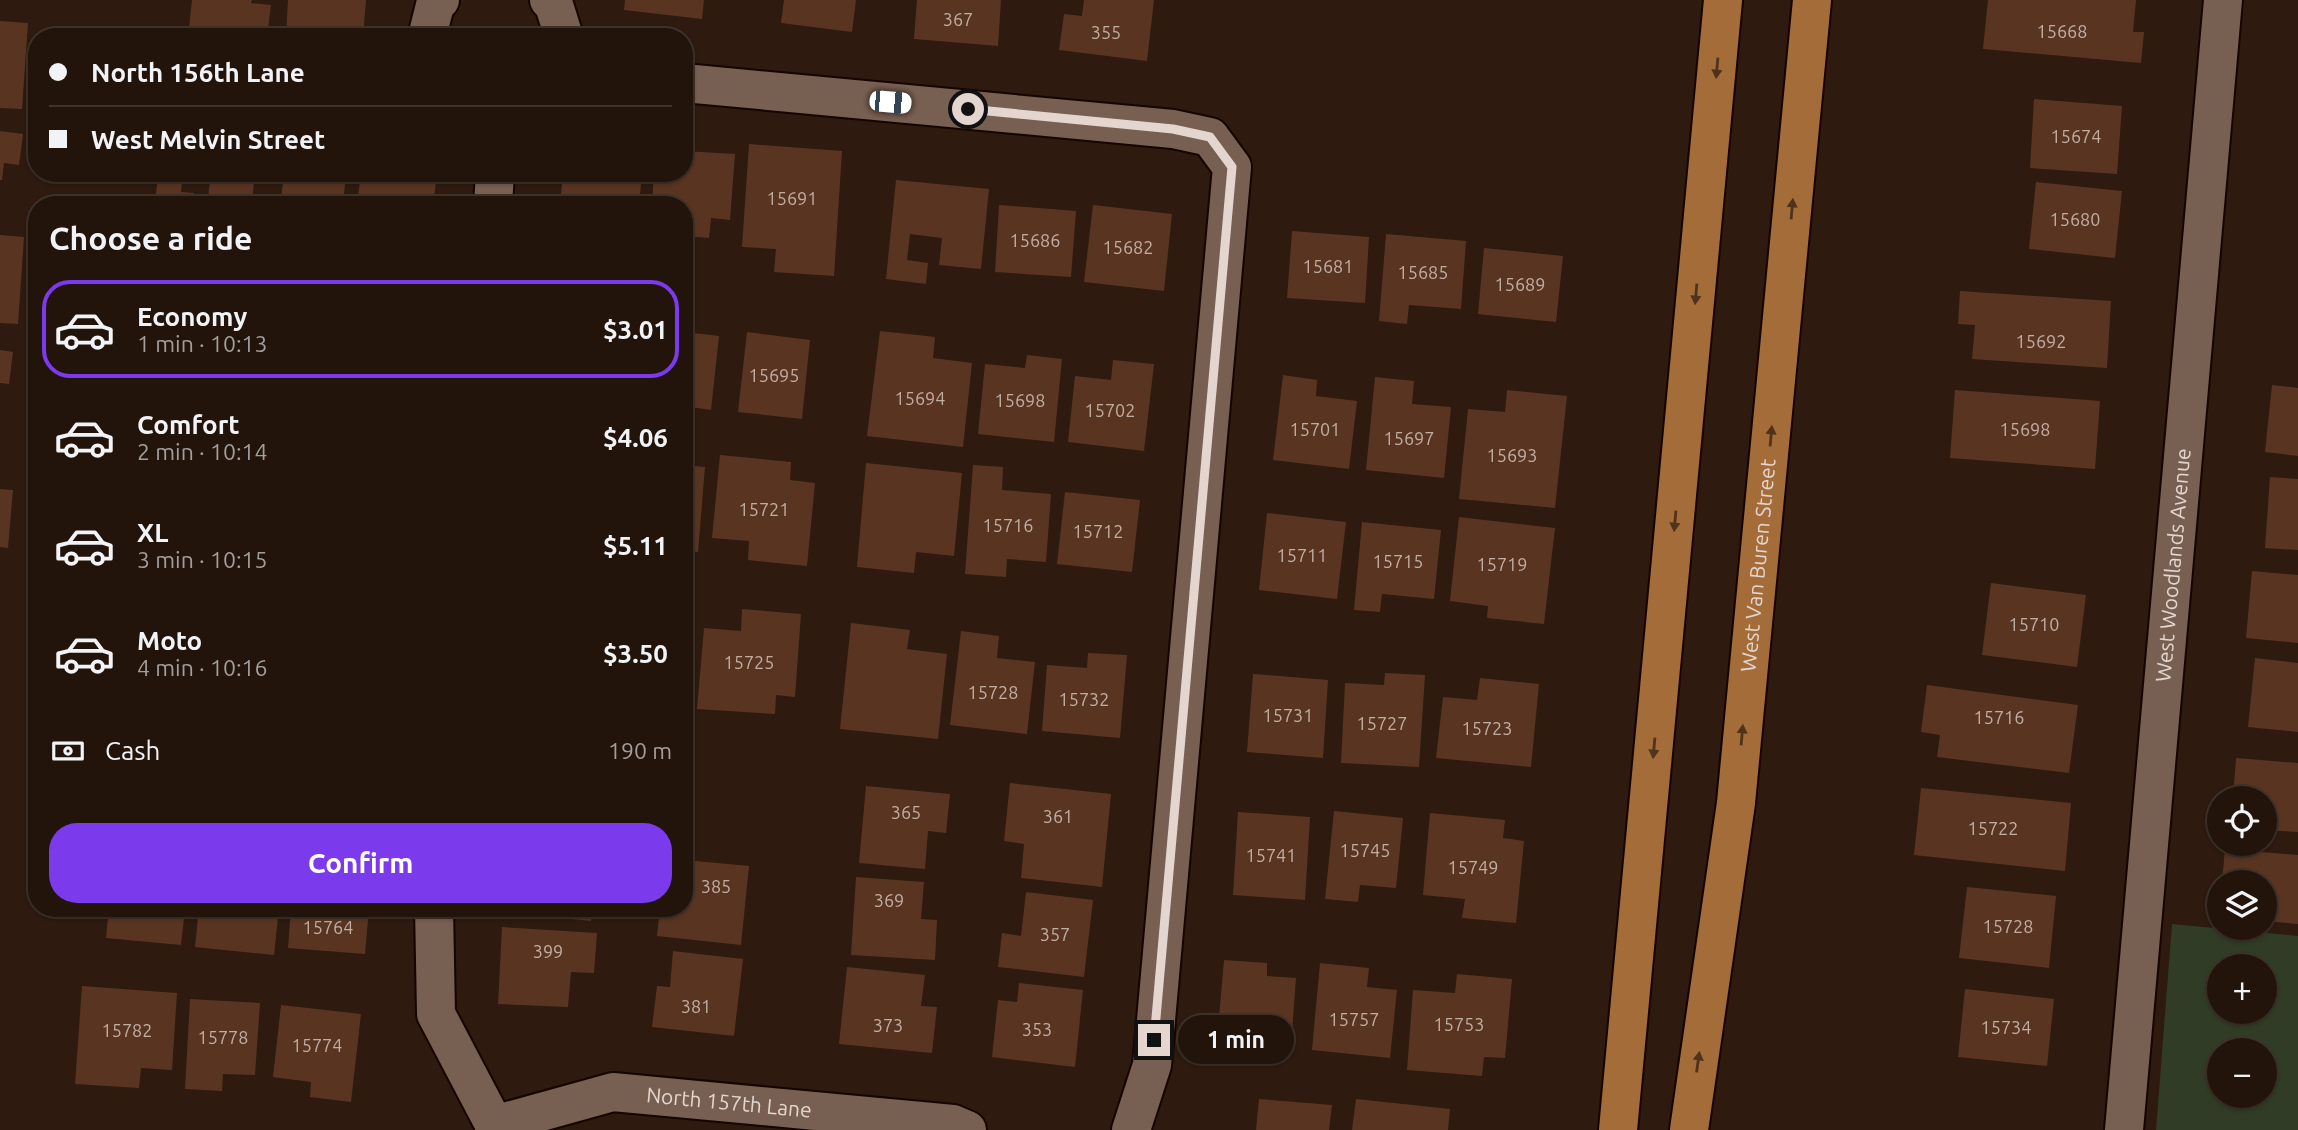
<!DOCTYPE html>
<html lang="en">
<head>
<meta charset="utf-8">
<style>
  body { margin:0; font-family:Ubuntu,sans-serif; background:#2a1d13; color:#f1f3f6; height:100vh; display:flex; flex-direction:column; font-size:26px; white-space:nowrap }
  * { box-sizing:border-box; margin:0 }
  p { font-size:23px; color:#a29e9c }
  .icon { flex:none; width:38px; height:38px; fill:none; stroke:currentColor; stroke-width:2; stroke-linecap:round; stroke-linejoin:round }
  .map { position:relative; flex:1; overflow:hidden }
  .drawer { position:absolute; left:28px; top:196px; width:665px; height:721px; display:flex; flex-direction:column; background:#22140a; border-radius:28px; box-shadow:0 2px 5px #0004,0 0 0 2px #3f332b }
  .drawer>* { flex:none }
  .banner { position:absolute; left:28px; top:28px; width:665px; height:154px; border-radius:28px; box-shadow:0 2px 5px #0004,0 0 0 2px #3f332b; display:grid; align-content:center; height:154px; padding:0 21px; background:#22140a }
  .controls { position:absolute; left:2207px; top:786px; display:grid; gap:14px }
  .controls a { display:grid; place-items:center; width:70px; height:70px; border-radius:50%; background:#22140a; box-shadow:0 2px 5px #0004,0 0 0 2px #3f332b; font-size:35px }
  .end { position:absolute; width:32px; height:32px; margin:-16px; border:9px solid #e4d6ce; background:#111; box-shadow:0 0 0 4px #111 }
  .from { border-radius:50% }
  .bubble { position:absolute; height:49px; border-radius:24px; background:#22140a; box-shadow:0 2px 5px #0004,0 0 0 2px #3f332b; font-size:23px; font-weight:600; line-height:49px; text-align:center }
  .car { position:absolute; width:21px; height:42px; margin:-21px -10px; border-radius:9px; box-shadow:0 0 5px 2px #0007; background:linear-gradient(#fff 24%,#345 0 40%,#fff 0 76%,#345 0 86%,#fff 0) }
  .banner b { display:flex; align-items:center; gap:24px; height:66px; font-size:26px }
  .banner b+b { border-top:2px solid #3f332b }
  .banner i { width:18px; height:18px; background:#f1f3f6 }
  ul { padding:0; list-style:none }
  li { display:flex; align-items:center; gap:21px; height:98px; margin:0 14px 10px; padding:0 7px; border:4px solid transparent; border-radius:28px }
  li div { flex:1 }
  li b { display:block; font-size:26px }
  li em { font-style:normal; font-weight:600 }
  li.current { border-color:#7c3aed }
  li>.icon { width:63px; height:63px; stroke-width:1.5 }
  h2 { padding:0 21px; font-size:32px; line-height:84px }
  .pay { display:flex; align-items:center; gap:18px; height:77px; padding:0 21px; font-size:26px }
  .pay p { margin-inline-start:auto }
  .action { display:flex; gap:14px; margin-top:auto; padding:14px 21px }
  .action a { flex:1; height:80px; border-radius:28px; background:#7c3aed; color:#fff; font-size:28px; font-weight:600; line-height:80px; text-align:center }
  .map>svg:first-child { display:block }
  .green { fill:#303c25; fill-rule:evenodd }
  .building { fill:#593521 }
  .lines { fill:none; stroke-linecap:round; stroke-linejoin:round }
  .minor-casing { stroke:#150400; stroke-width:42 }
  .primary-casing { stroke:#150400; stroke-width:42 }
  .minor { stroke:#775f51; stroke-width:38 }
  .primary { stroke:#a46c39; stroke-width:38 }
  .oneway { fill:#51331b }
  .route { stroke:#e4d6ce; stroke-width:9 }
  .labels { text-anchor:middle; stroke-width:6; stroke-linejoin:round; paint-order:stroke }
  .number-label { font-size:18px; fill:#c1aea3 }
  .street-label { font-size:21px; fill:#e4d6ce; stroke:#2e1a0e }
</style>
</head>
<body>
<div class="map">
<svg width="2298" height="1130" viewBox="0 0 2298 1130">
  <rect width="100%" height="100%" fill="#2e1a0e"/>
  <path class="green" d="M 2172,924 L 2298,936 L 2298,1130 L 2156,1130 ZM 2219,966 L 2264,966 L 2264,1012 L 2219,1012 ZM 2219,1050 L 2264,1050 L 2264,1096 L 2219,1096 Z"/>
  <g class="building">
    <polygon points="192,0 252,0 251,3 271,5 267,37 188,37"/>
    <polygon points="288,0 366,0 363,37 286,37"/>
    <polygon points="625,0 704,0 702,19 624,10"/>
    <polygon points="784,0 856,0 852,32 781,23"/>
    <polygon points="917,0 1001,0 998,46 914,39"/>
    <polygon points="1084,0 1154,0 1147,61 1059,50 1064,14 1082,16"/>
    <polygon points="1988,0 2136,0 2133,32 2144,32 2141,63 1983,49"/>
    <polygon points="0,21 28,23 22,109 0,108"/>
    <polygon points="2034,99 2122,106 2117,174 2030,168"/>
    <polygon points="0,131 23,134 19,165 4,163 2,180 0,180"/>
    <polygon points="749,144 842,151 834,276 774,272 776,249 742,247"/>
    <polygon points="684,151 735,154 730,220 711,218 709,238 684,236 684,205 652,205 654,173 684,173"/>
    <polygon points="158,173 183,173 181,192 194,193 193,205 155,205"/>
    <polygon points="211,173 255,173 252,202 208,198"/>
    <polygon points="284,173 346,173 343,205 302,205 302,203 281,200"/>
    <polygon points="361,173 437,173 433,205 357,205"/>
    <polygon points="563,173 642,173 639,205 560,205"/>
    <polygon points="896,180 989,189 981,269 939,265 942,238 910,234 907,260 928,263 926,284 886,279"/>
    <polygon points="2036,182 2122,191 2115,258 2029,249"/>
    <polygon points="999,205 1076,211 1071,277 995,272"/>
    <polygon points="1093,205 1172,214 1164,291 1084,282"/>
    <polygon points="1292,231 1369,237 1365,303 1287,298"/>
    <polygon points="1386,234 1466,241 1461,309 1409,305 1407,324 1379,321"/>
    <polygon points="0,235 24,237 18,324 0,323"/>
    <polygon points="1484,248 1563,256 1556,322 1478,314"/>
    <polygon points="1960,291 2111,301 2107,368 1972,359 1975,325 1958,324"/>
    <polygon points="880,331 935,337 933,358 972,363 963,447 867,436"/>
    <polygon points="684,332 719,336 711,410 684,406"/>
    <polygon points="747,332 810,340 802,419 738,412"/>
    <polygon points="0,350 13,352 9,384 0,383"/>
    <polygon points="1027,355 1062,359 1054,442 978,434 985,364 1025,368"/>
    <polygon points="1113,360 1154,364 1144,451 1068,442 1075,376 1111,380"/>
    <polygon points="1283,375 1317,380 1316,396 1357,401 1349,469 1273,460"/>
    <polygon points="1375,377 1414,381 1412,404 1451,407 1444,478 1366,470"/>
    <polygon points="2272,385 2298,388 2298,456 2265,452"/>
    <polygon points="1507,390 1567,396 1555,508 1459,499 1468,409 1505,412"/>
    <polygon points="1955,390 2100,401 2095,469 1950,458"/>
    <polygon points="720,455 791,462 790,480 815,483 807,566 748,560 749,541 712,538"/>
    <polygon points="866,463 962,473 954,556 916,552 914,573 857,567"/>
    <polygon points="684,465 705,467 698,552 684,550"/>
    <polygon points="973,465 1003,467 1002,490 1051,494 1046,562 1007,559 1006,577 965,574"/>
    <polygon points="2270,477 2298,479 2298,550 2265,548"/>
    <polygon points="0,489 13,490 8,548 0,547"/>
    <polygon points="1065,492 1140,500 1132,572 1057,564"/>
    <polygon points="1267,513 1346,522 1337,599 1259,590"/>
    <polygon points="1459,517 1555,528 1544,624 1487,618 1488,606 1450,601"/>
    <polygon points="1362,522 1441,530 1434,599 1382,594 1380,612 1354,610"/>
    <polygon points="2252,571 2298,575 2298,643 2246,638"/>
    <polygon points="1991,583 2086,595 2077,667 1982,655"/>
    <polygon points="742,609 801,614 795,697 776,695 775,714 697,709 704,628 741,631"/>
    <polygon points="684,613 691,614 686,688 684,688"/>
    <polygon points="851,623 910,630 907,649 947,654 938,739 840,729"/>
    <polygon points="961,631 999,636 997,658 1035,662 1027,734 950,725"/>
    <polygon points="1088,653 1127,655 1120,738 1042,731 1047,665 1087,668"/>
    <polygon points="2255,658 2298,663 2298,732 2248,727"/>
    <polygon points="1385,673 1425,675 1419,767 1341,763 1345,683 1384,685"/>
    <polygon points="1253,674 1328,680 1323,758 1247,752"/>
    <polygon points="1480,678 1539,684 1531,767 1436,758 1443,697 1477,700"/>
    <polygon points="1927,685 2078,705 2069,773 1937,757 1940,735 1921,732"/>
    <polygon points="2236,758 2298,763 2298,832 2264,830 2264,798 2233,798"/>
    <polygon points="1010,783 1111,794 1102,887 1021,878 1024,844 1004,841"/>
    <polygon points="866,786 950,794 946,833 928,831 925,869 859,863"/>
    <polygon points="1921,788 2071,803 2065,871 1914,855"/>
    <polygon points="1334,811 1403,818 1396,888 1360,885 1358,902 1325,899"/>
    <polygon points="1238,812 1310,817 1305,900 1233,895"/>
    <polygon points="1430,813 1505,820 1503,838 1524,841 1516,923 1462,918 1465,899 1423,895"/>
    <polygon points="2225,849 2298,855 2298,924 2264,921 2264,882 2222,882"/>
    <polygon points="685,860 749,866 741,945 657,936 660,908 684,908"/>
    <polygon points="856,877 924,882 921,919 937,920 935,960 851,955"/>
    <polygon points="1967,887 2056,896 2049,968 1959,958"/>
    <polygon points="1026,892 1093,900 1084,977 998,967 1002,933 1021,936"/>
    <polygon points="109,908 185,908 181,945 106,938"/>
    <polygon points="199,908 279,908 274,955 195,947"/>
    <polygon points="291,908 369,908 365,954 288,948"/>
    <polygon points="505,908 592,908 591,921 505,912"/>
    <polygon points="502,927 597,933 594,973 571,972 568,1007 498,1004"/>
    <polygon points="673,951 743,959 734,1036 652,1027 657,986 670,987"/>
    <polygon points="1224,960 1267,963 1267,976 1296,978 1291,1046 1217,1040"/>
    <polygon points="1320,963 1369,968 1367,987 1397,990 1390,1058 1312,1050"/>
    <polygon points="847,967 925,975 921,1006 937,1007 932,1053 839,1044"/>
    <polygon points="1457,974 1512,979 1505,1058 1484,1057 1482,1076 1407,1070 1413,990 1455,993"/>
    <polygon points="1019,983 1083,990 1075,1067 992,1057 998,1000 1017,1002"/>
    <polygon points="82,986 177,993 172,1070 141,1068 139,1088 75,1084"/>
    <polygon points="1965,989 2054,999 2047,1066 1958,1057"/>
    <polygon points="190,999 260,1003 255,1075 223,1074 222,1091 185,1089"/>
    <polygon points="281,1005 361,1014 351,1102 310,1097 311,1082 273,1077"/>
    <polygon points="1259,1099 1332,1105 1329,1130 1256,1130"/>
    <polygon points="1356,1099 1450,1109 1448,1130 1352,1130"/>
  </g>
  <g class="lines">
    <defs>
      <g id="minor">
        <polyline points="549,0 554,5 564,37"/>
        <polyline points="427,37 435,5 440,0"/>
        <polyline points="684,83 1173,129 1210,137 1232,167 1152,1065 1131,1130"/>
        <polyline points="493,205 495,173"/>
        <polyline points="434,908 436,1014 497,1130"/>
        <path id="s1" d="M 494,1125 L 613,1092 L 953,1124 L 967,1130"/>
        <path id="s2" d="M 2124,1130 L 2223,0"/>
      </g>
      <g id="primary">
        <polyline points="1618,1130 1723,0"/>
        <path id="s3" d="M 1689,1130 L 1736,803 L 1812,0"/>
      </g>
    </defs>
    <use href="#minor" class="minor-casing"/>
    <use href="#primary" class="primary-casing"/>
    <use href="#minor" class="minor"/>
    <use href="#primary" class="primary"/>
  </g>
  <defs><path id="oneway-solid" d="M-6-.8H1V-3.2L6.5 0L1 3.2V.8H-6Z" transform="scale(1.75)"/></defs>
  <g class="oneway">
    <use href="#oneway-solid" transform="translate(1717 68) rotate(95)"/>
    <use href="#oneway-solid" transform="translate(1792 209) rotate(-85)"/>
    <use href="#oneway-solid" transform="translate(1696 294) rotate(95)"/>
    <use href="#oneway-solid" transform="translate(1771 436) rotate(-85)"/>
    <use href="#oneway-solid" transform="translate(1675 521) rotate(95)"/>
    <use href="#oneway-solid" transform="translate(1742 735) rotate(-85)"/>
    <use href="#oneway-solid" transform="translate(1654 748) rotate(95)"/>
    <use href="#oneway-solid" transform="translate(1698 1062) rotate(-82)"/>
  </g>
  <g class="lines">
    <polyline class="route" points="968,109 1173,129 1210,137 1232,167 1154,1040"/>
  </g>
  <g class="labels">
    <g class="number-label">
      <text x="958" y="26">367</text>
      <text x="2062" y="38">15668</text>
      <text x="1106" y="39">355</text>
      <text x="2076" y="143">15674</text>
      <text x="792" y="205">15691</text>
      <text x="2075" y="226">15680</text>
      <text x="1035" y="247">15686</text>
      <text x="1128" y="254">15682</text>
      <text x="1328" y="273">15681</text>
      <text x="1423" y="279">15685</text>
      <text x="1520" y="291">15689</text>
      <text x="2041" y="348">15692</text>
      <text x="774" y="382">15695</text>
      <text x="920" y="405">15694</text>
      <text x="1020" y="407">15698</text>
      <text x="1110" y="417">15702</text>
      <text x="1315" y="436">15701</text>
      <text x="2025" y="436">15698</text>
      <text x="1409" y="445">15697</text>
      <text x="1512" y="462">15693</text>
      <text x="764" y="516">15721</text>
      <text x="1008" y="532">15716</text>
      <text x="1098" y="538">15712</text>
      <text x="1302" y="562">15711</text>
      <text x="1398" y="568">15715</text>
      <text x="1502" y="571">15719</text>
      <text x="2034" y="631">15710</text>
      <text x="749" y="669">15725</text>
      <text x="993" y="699">15728</text>
      <text x="1084" y="706">15732</text>
      <text x="1288" y="722">15731</text>
      <text x="1999" y="724">15716</text>
      <text x="1382" y="730">15727</text>
      <text x="1487" y="735">15723</text>
      <text x="906" y="819">365</text>
      <text x="1058" y="823">361</text>
      <text x="1993" y="835">15722</text>
      <text x="1365" y="857">15745</text>
      <text x="1271" y="862">15741</text>
      <text x="1473" y="874">15749</text>
      <text x="716" y="893">385</text>
      <text x="889" y="907">369</text>
      <text x="2008" y="933">15728</text>
      <text x="328" y="934">15764</text>
      <text x="1055" y="941">357</text>
      <text x="548" y="958">399</text>
      <text x="696" y="1013">381</text>
      <text x="1354" y="1026">15757</text>
      <text x="1459" y="1031">15753</text>
      <text x="888" y="1032">373</text>
      <text x="2006" y="1034">15734</text>
      <text x="1037" y="1036">353</text>
      <text x="127" y="1037">15782</text>
      <text x="223" y="1044">15778</text>
      <text x="317" y="1052">15774</text>
    </g>
    <g class="street-label">
      <text dy="7" stroke="none"><textPath href="#s2" startOffset="567">West Woodlands Avenue</textPath></text>
      <text dy="7" stroke="none"><textPath href="#s3" startOffset="569">West Van Buren Street</textPath></text>
      <text dy="7" stroke="none"><textPath href="#s1" startOffset="240">North 157th Lane</textPath></text>
    </g>
  </g>
</svg>
<div class="controls">
<a><svg class="icon" aria-label="locate" viewBox="0 0 24 24"><circle cx="12" cy="12" r="6"/><path d="M12 2v4M12 18v4M2 12h4M18 12h4"/></svg></a>
<a><svg class="icon" aria-label="layers" viewBox="0 0 24 24"><path d="M12 4l9 5-9 5-9-5zM3 14l9 5 9-5"/></svg></a>
<a>+</a>
<a>−</a>
</div>
<i class="end from" style="left:968px;top:109px"></i>
<i class="end" style="left:1154px;top:1040px"></i>
<div class="bubble" style="left:1178px;top:1015px;width:116px">1 min</div>
<i class="car" style="left:890px;top:102px;rotate:95deg"></i>
<div class="banner">
<b><i class="from"></i>North 156th Lane</b>
<b><i></i>West Melvin Street</b>
</div>
<section class="drawer">
<h2>Choose a ride</h2>
<ul>
<li class="current"><svg class="icon" aria-label="car" viewBox="0 0 24 24"><path d="M5 17H2v-5l4-1 3-4h7l3 4 3 1v5h-3M9 17h6M6 11h13"/><circle cx="7" cy="17" r="2"/><circle cx="17" cy="17" r="2"/></svg><div><b>Economy</b><p>1 min · 10:13</p></div><em>$3.01</em></li>
<li><svg class="icon" aria-label="car" viewBox="0 0 24 24"><path d="M5 17H2v-5l4-1 3-4h7l3 4 3 1v5h-3M9 17h6M6 11h13"/><circle cx="7" cy="17" r="2"/><circle cx="17" cy="17" r="2"/></svg><div><b>Comfort</b><p>2 min · 10:14</p></div><em>$4.06</em></li>
<li><svg class="icon" aria-label="car" viewBox="0 0 24 24"><path d="M5 17H2v-5l4-1 3-4h7l3 4 3 1v5h-3M9 17h6M6 11h13"/><circle cx="7" cy="17" r="2"/><circle cx="17" cy="17" r="2"/></svg><div><b>XL</b><p>3 min · 10:15</p></div><em>$5.11</em></li>
<li><svg class="icon" aria-label="car" viewBox="0 0 24 24"><path d="M5 17H2v-5l4-1 3-4h7l3 4 3 1v5h-3M9 17h6M6 11h13"/><circle cx="7" cy="17" r="2"/><circle cx="17" cy="17" r="2"/></svg><div><b>Moto</b><p>4 min · 10:16</p></div><em>$3.50</em></li>
</ul>
<div class="pay"><svg class="icon" aria-label="cash" viewBox="0 0 24 24"><path d="M3 7h18v10H3z"/><circle cx="12" cy="12" r="2"/></svg>Cash<p>190 m</p></div>
<div class="action"><a>Confirm</a></div>
</section>
</div>
</body>
</html>
